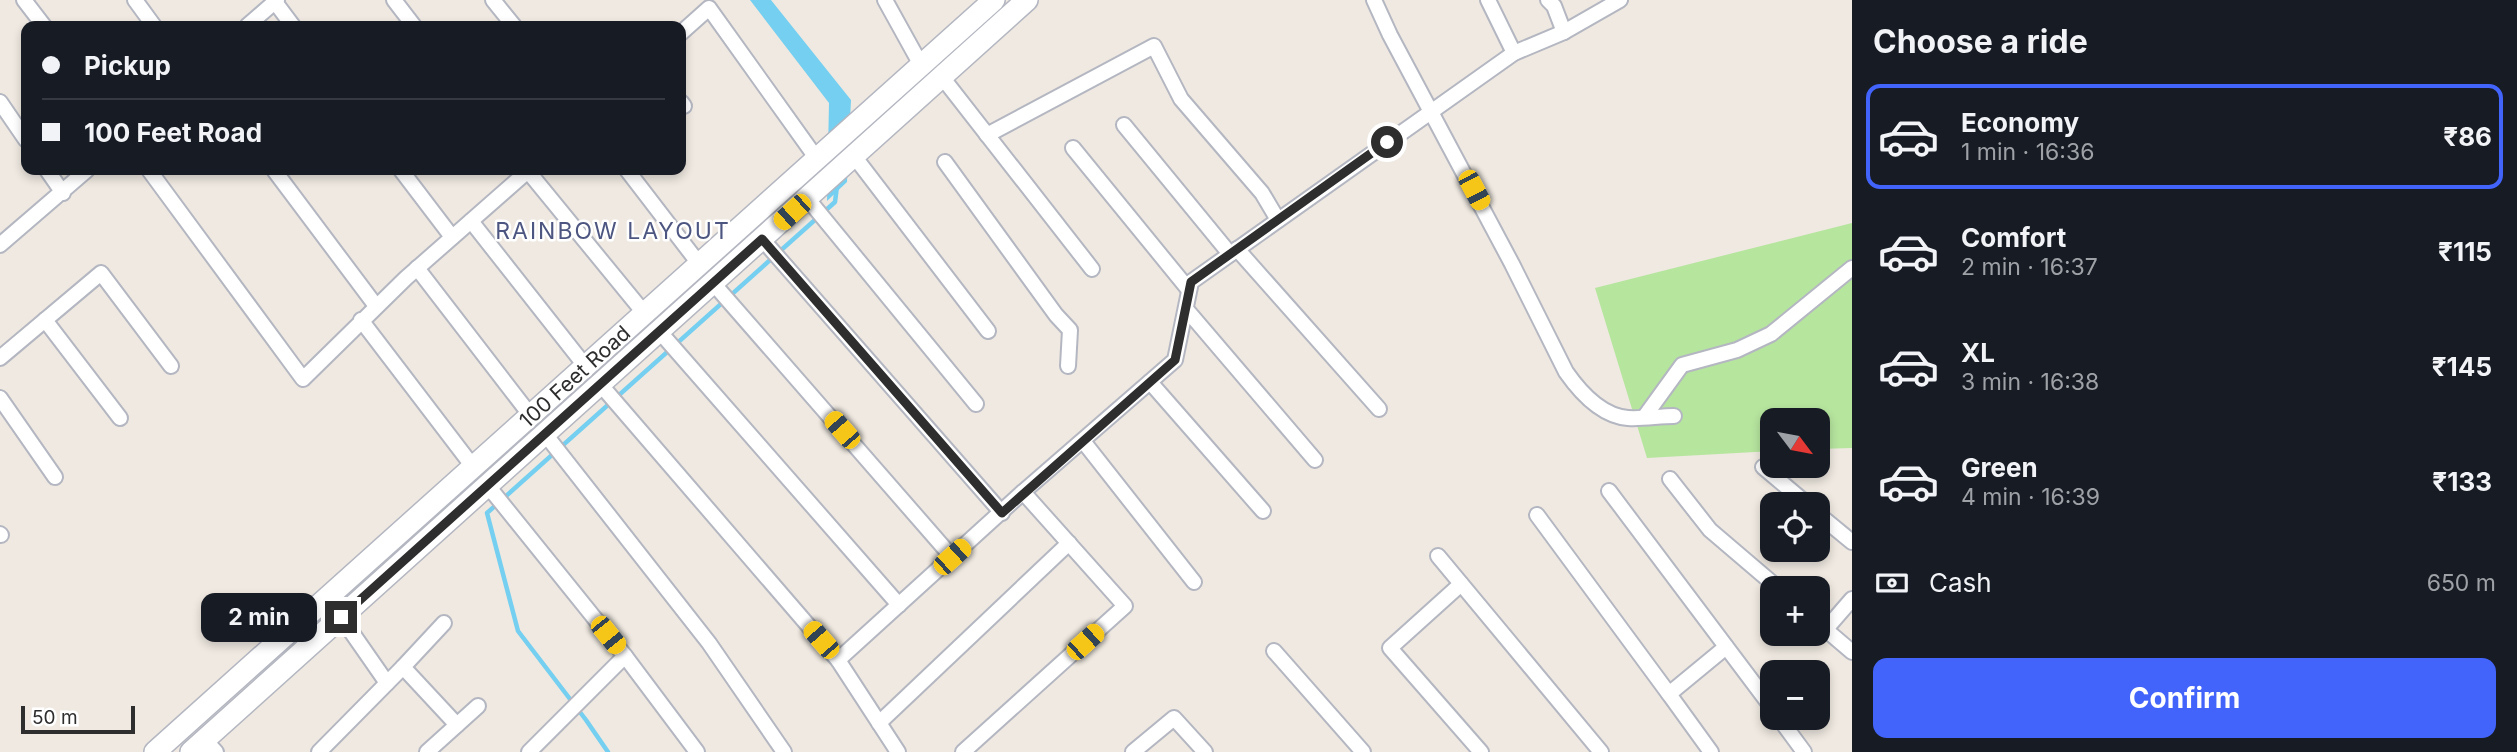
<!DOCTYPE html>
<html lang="en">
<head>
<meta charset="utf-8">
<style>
  body { margin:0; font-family:Inter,sans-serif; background:#242831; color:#f1f3f6; height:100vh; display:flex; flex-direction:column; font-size:26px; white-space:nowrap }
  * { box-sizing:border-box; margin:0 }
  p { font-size:23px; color:#9ea1a6 }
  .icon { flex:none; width:38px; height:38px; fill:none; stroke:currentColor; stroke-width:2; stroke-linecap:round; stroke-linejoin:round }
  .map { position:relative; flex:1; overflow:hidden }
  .sheet { display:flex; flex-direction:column; background:#171b24; width:665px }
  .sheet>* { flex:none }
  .hud { position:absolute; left:21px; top:21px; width:665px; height:154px; border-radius:14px; box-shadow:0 4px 10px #0003; display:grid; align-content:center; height:154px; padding:0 21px; background:#171b24 }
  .needle { width:46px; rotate:122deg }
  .buttons { position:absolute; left:1760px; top:408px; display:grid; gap:14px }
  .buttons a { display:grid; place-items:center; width:70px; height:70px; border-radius:14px; background:#171b24; box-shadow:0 4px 10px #0003; font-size:35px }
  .scale { position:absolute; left:21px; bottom:18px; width:114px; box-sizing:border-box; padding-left:7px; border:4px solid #2e2e2e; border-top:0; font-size:19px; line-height:24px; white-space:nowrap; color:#2e2e2e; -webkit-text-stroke:5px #fff; paint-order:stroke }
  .end { position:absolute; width:32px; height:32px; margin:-16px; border:9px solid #2e2e2e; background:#fff; box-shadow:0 0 0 4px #fff }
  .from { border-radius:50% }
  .bubble { position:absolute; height:49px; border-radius:14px; background:#171b24; box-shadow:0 4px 10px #0003; font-size:23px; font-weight:700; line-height:49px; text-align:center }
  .car { position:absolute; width:21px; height:42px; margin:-21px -10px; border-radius:9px; box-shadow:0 0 5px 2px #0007; background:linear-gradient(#f5c518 24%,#345 0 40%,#f5c518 0 76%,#345 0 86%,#f5c518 0) }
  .hud b { display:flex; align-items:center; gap:24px; height:66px; font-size:26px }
  .hud b+b { border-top:2px solid #363941 }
  .hud i { width:18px; height:18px; background:#f1f3f6 }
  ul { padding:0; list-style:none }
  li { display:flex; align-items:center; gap:21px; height:105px; margin:0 14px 10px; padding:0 7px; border:4px solid transparent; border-radius:14px }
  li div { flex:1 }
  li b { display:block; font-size:26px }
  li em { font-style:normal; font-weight:700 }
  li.current { border-color:#4264fb }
  li>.icon { width:63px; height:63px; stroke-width:1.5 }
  h2 { padding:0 21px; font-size:32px; line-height:84px }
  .pay { display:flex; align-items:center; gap:18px; height:77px; padding:0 21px; font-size:26px }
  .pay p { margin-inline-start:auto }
  .primary-button { display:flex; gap:14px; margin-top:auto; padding:14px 21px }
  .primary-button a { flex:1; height:80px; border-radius:14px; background:#4264fb; color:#fff; font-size:28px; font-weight:700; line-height:80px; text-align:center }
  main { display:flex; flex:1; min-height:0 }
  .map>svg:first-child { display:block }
  .green { fill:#b6e59e }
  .water { fill:#75cff0 }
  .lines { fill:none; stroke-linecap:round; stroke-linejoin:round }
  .stream { stroke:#75cff0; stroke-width:4.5 }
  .street-casing { stroke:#b4b7c1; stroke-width:18 }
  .secondary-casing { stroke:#b4b7c1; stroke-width:24 }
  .street { stroke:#fff; stroke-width:14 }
  .secondary { stroke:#fff; stroke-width:21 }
  .route { stroke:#2e2e2e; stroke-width:9 }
  .labels { text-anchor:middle; stroke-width:5; stroke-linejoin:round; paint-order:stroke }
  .street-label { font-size:21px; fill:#2e2e2e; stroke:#fff }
  .neighbourhood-label { font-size:23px; letter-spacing:2px; fill:#4d5680; stroke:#fff }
</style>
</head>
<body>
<main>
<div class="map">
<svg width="1852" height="752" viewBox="0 0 1852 752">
  <rect width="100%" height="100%" fill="#efe9e1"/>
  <polygon class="green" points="1852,223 1852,448 1818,449 1818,420 1773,420 1773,451 1647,458 1595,288"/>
  <polygon class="water" points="750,0 771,0 851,100 847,182 827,201 829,103"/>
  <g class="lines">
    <polyline class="stream" points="608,752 586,720 518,631 487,513 835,202 837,186"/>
    <defs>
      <g id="street">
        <polyline points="24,0 44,26"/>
        <polyline points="135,0 154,26"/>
        <polyline points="394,0 414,26"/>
        <polyline points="493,0 514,26"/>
        <polyline points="885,0 921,65"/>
        <path d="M 1374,0 L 1390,35 L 1512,264 L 1566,372 C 1580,392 1602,416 1628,418 C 1643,419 1659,416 1674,416"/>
        <polyline points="1488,0 1514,53"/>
        <polyline points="1548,0 1554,6 1564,32"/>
        <polyline points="275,2 293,26"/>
        <polyline points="247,26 277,0"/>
        <polyline points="681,33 709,8 817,159"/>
        <polyline points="942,77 1092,269"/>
        <polyline points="0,102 26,140"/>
        <polyline points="681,102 684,106"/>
        <polyline points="1124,125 1230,254"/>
        <polyline points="987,135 1154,46 1181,99 1262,193 1278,220"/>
        <polyline points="1073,148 1189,290"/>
        <polyline points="854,156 988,331"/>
        <polyline points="945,162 1056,315 1070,330 1068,366"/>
        <polyline points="47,170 63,193"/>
        <polyline points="149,170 303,379 406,278 529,170"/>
        <polyline points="274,170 376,306"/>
        <polyline points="401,170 452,237"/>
        <polyline points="527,170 645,314"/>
        <polyline points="627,170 700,265"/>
        <polyline points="807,198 976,404"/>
        <polyline points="471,221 586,367"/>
        <polyline points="762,239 1002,513"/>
        <polyline points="0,245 87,170"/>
        <polyline points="1237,249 1379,409"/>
        <polyline points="417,268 531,416"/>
        <polyline points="713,283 952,557"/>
        <polyline points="1186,309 1315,460"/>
        <polyline points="45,320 120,418"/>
        <polyline points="361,320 474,468"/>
        <polyline points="659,331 899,605"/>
        <polyline points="0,358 101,273 171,366"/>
        <polyline points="1150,382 1263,511"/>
        <polyline points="600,384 838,660 898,752"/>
        <polyline points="0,398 55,477"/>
        <polyline points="1645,416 1682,365 1737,350 1771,334 1852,268"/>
        <polyline points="545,434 709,643 784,752"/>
        <polyline points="1083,441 1194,582"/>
        <polyline points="1763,467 1807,504"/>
        <polyline points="1670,479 1710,530 1778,588"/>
        <polyline points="488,486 625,656 529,752"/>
        <polyline points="1609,491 1773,709"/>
        <polyline points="1023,492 1175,360 1191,282 1514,53 1564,32 1620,0"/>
        <polyline points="1818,514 1852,542"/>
        <polyline points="1537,515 1669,694 1726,647"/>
        <polyline points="0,534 1,535"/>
        <polyline points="1438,556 1601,752"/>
        <polyline points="1461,584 1390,648 1481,752"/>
        <polyline points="341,617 387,683"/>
        <polyline points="1818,623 1852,652"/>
        <polyline points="1826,629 1852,599"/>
        <polyline points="1274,651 1363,752"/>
        <polyline points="625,656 697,752"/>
        <polyline points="838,660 1023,492 1125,606 963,752"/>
        <polyline points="403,667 444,623"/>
        <polyline points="1669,694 1711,752"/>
        <polyline points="1779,718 1804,752"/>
        <polyline points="879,723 1069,543"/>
        <polyline points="205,740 216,752"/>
        <polyline points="319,752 403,667 457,725"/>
        <polyline points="427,752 478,706"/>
        <polyline points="1133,752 1174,718 1205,752"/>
      </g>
      <g id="secondary">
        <polyline points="155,752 994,0"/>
        <polyline points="191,752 1027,0"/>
      </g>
    </defs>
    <use href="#street" class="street-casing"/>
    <use href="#secondary" class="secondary-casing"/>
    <use href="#street" class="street"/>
    <use href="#secondary" class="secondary"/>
  </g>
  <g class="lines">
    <polyline class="route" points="341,617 762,239 1002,513 1175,360 1191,282 1387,142"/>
  </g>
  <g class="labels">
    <g class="street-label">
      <text transform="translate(575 377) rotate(-42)" y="7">100 Feet Road</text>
    </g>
    <g class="neighbourhood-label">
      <text x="613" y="239">RAINBOW LAYOUT</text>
    </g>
  </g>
</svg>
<div class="buttons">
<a><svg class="needle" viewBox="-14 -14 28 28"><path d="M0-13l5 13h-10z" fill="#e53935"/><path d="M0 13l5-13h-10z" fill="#9ea1a6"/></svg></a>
<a><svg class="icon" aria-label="locate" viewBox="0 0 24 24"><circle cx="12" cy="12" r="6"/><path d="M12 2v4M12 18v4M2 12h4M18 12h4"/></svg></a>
<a>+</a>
<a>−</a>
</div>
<div class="scale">50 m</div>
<i class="end from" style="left:1387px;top:142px"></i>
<i class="end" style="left:341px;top:617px"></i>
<div class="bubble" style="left:201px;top:593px;width:116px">2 min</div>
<i class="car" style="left:1474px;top:190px;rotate:152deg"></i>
<i class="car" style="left:792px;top:212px;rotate:228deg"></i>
<i class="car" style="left:842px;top:430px;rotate:319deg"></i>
<i class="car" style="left:952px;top:557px;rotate:48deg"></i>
<i class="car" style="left:608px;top:635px;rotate:141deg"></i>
<i class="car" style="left:821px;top:640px;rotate:319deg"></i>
<i class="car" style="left:1085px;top:642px;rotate:48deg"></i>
<div class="hud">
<b><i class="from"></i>Pickup</b>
<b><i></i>100 Feet Road</b>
</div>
</div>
<section class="sheet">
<h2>Choose a ride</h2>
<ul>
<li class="current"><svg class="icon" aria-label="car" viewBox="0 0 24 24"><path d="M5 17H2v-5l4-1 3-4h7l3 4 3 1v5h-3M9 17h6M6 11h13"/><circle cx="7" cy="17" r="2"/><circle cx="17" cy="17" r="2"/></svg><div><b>Economy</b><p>1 min · 16:36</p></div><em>₹86</em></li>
<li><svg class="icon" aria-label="car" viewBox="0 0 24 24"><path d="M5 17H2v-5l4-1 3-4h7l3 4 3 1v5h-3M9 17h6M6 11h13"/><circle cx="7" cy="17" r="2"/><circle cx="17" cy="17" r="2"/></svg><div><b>Comfort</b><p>2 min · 16:37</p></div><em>₹115</em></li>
<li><svg class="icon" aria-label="car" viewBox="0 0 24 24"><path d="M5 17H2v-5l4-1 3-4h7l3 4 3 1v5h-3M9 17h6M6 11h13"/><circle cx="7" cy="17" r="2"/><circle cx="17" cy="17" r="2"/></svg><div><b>XL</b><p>3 min · 16:38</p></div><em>₹145</em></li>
<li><svg class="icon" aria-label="car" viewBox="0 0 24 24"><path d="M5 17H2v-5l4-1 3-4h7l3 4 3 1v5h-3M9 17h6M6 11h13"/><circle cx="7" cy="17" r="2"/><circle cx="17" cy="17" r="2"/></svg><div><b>Green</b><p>4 min · 16:39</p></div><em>₹133</em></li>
</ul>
<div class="pay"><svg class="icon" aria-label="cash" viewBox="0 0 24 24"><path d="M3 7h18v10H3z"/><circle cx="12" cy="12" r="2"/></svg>Cash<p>650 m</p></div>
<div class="primary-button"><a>Confirm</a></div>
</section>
</main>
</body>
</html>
